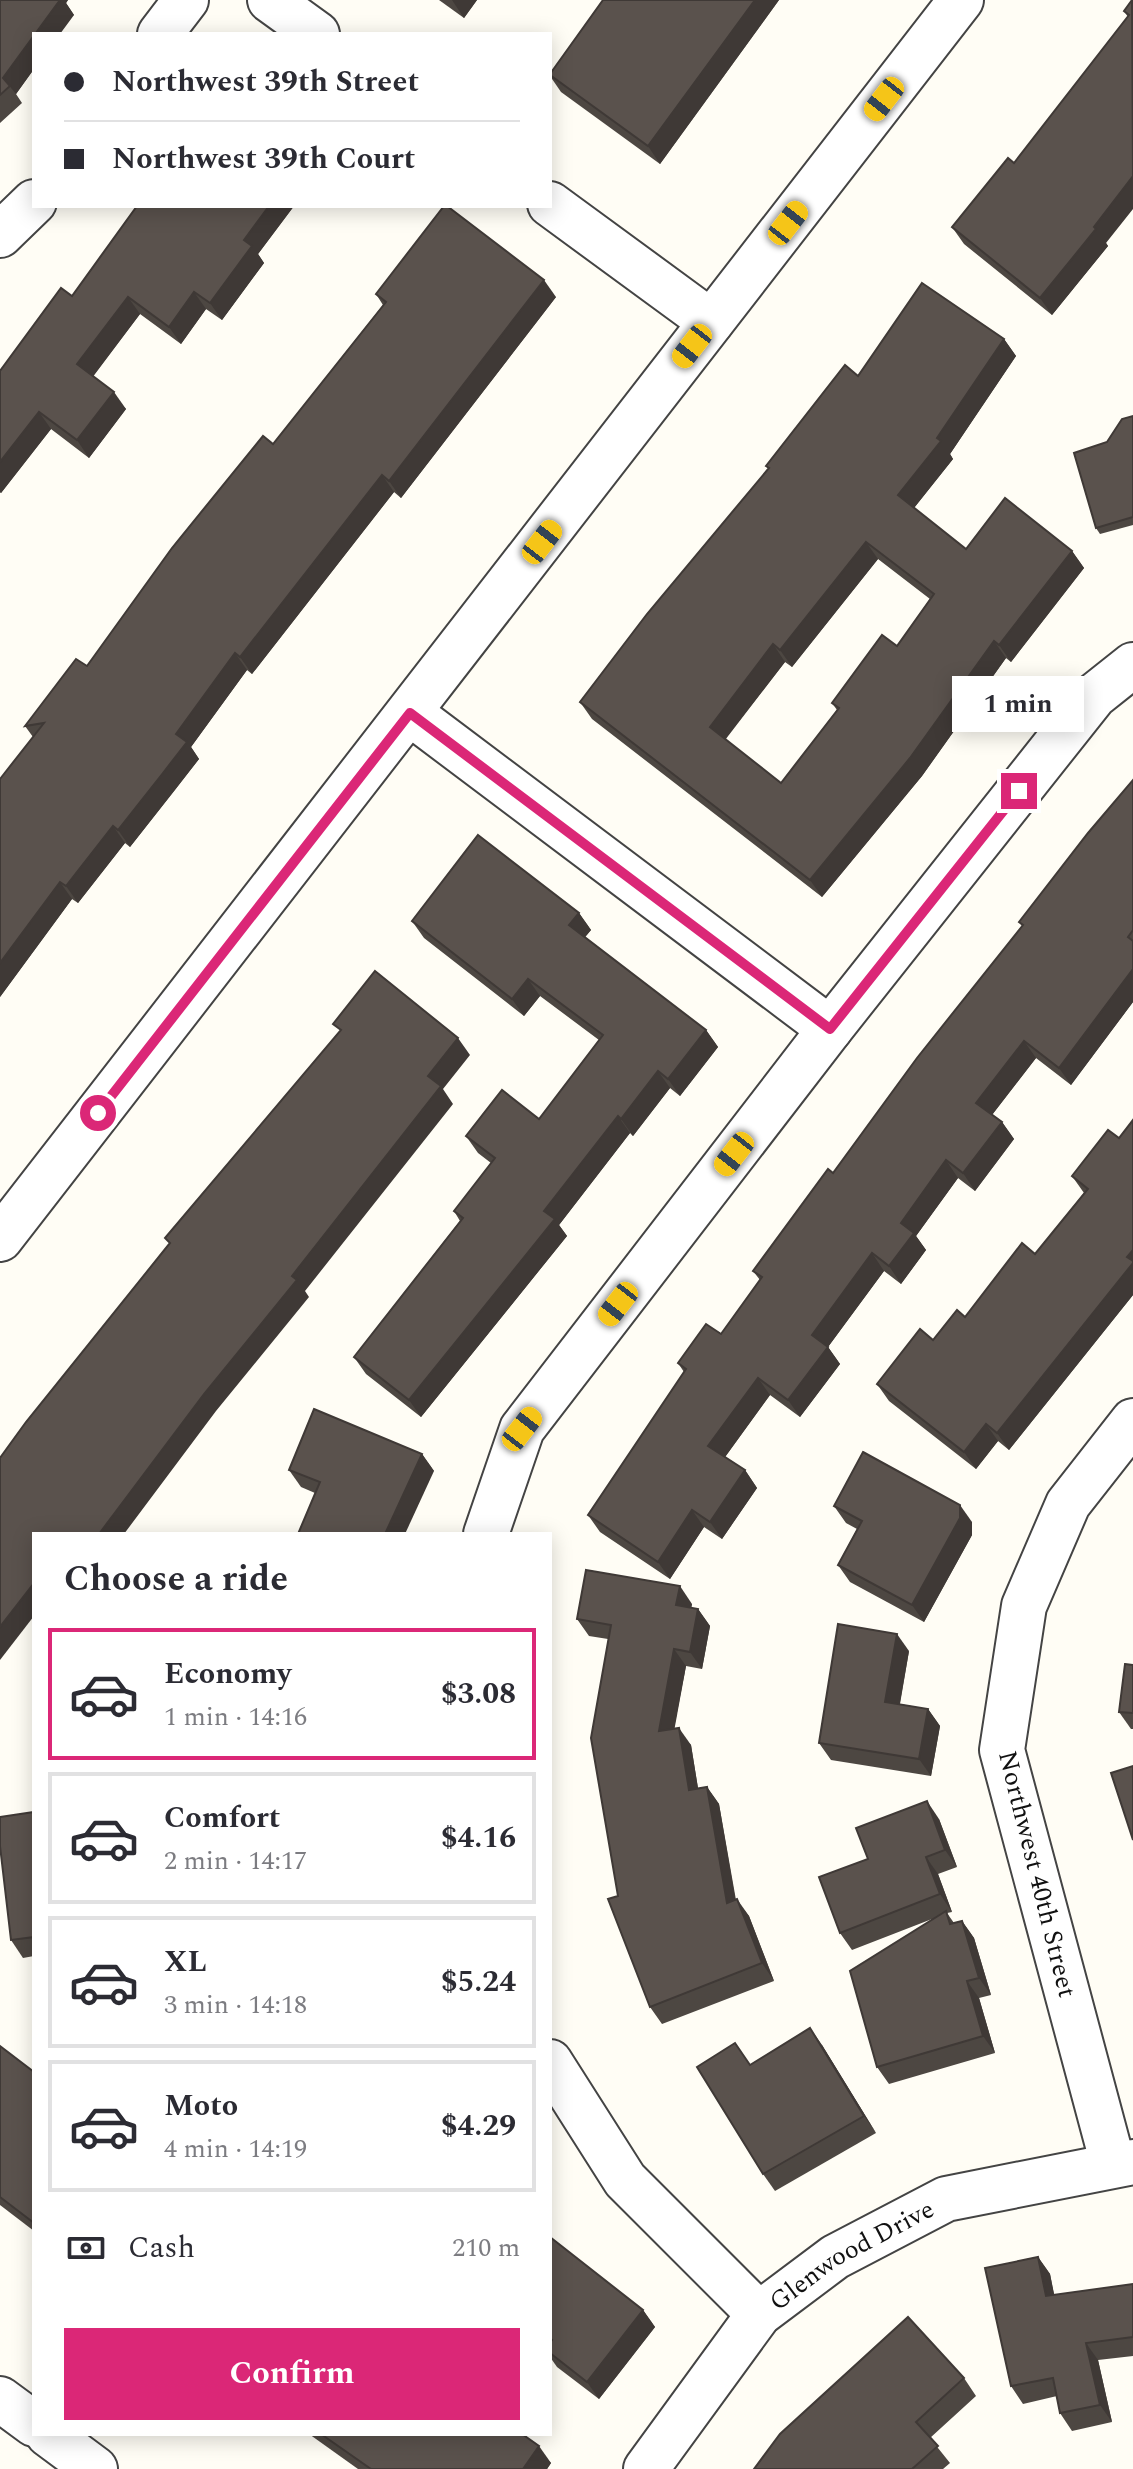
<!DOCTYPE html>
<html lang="en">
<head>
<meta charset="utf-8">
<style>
  body { margin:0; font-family:Spectral,serif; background:#f7f7f7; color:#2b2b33; height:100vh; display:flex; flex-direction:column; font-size:30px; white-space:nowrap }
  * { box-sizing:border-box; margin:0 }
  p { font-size:26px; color:#7c7c81 }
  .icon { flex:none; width:44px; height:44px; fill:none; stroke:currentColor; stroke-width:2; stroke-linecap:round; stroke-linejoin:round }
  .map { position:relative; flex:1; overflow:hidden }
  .drawer { position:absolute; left:32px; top:1532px; width:520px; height:904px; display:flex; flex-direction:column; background:#fff; border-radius:0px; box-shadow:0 4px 20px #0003 }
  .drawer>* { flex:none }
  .guide { position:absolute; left:32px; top:32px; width:520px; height:176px; border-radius:0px; box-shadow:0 4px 20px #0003; display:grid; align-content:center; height:176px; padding:0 32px; background:#fff }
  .end { position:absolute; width:36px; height:36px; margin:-18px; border:10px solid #db2777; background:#fff; box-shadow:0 0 0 4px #fff }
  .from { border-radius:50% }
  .bubble { position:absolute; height:56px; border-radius:0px; background:#fff; box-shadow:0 4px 20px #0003; font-size:26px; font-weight:700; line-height:56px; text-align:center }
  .car { position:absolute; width:24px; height:48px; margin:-24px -12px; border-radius:10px; box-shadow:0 0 6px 2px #0007; background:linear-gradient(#f5c518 24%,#345 0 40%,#f5c518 0 76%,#345 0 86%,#f5c518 0) }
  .guide b { display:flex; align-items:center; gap:28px; height:76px; font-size:30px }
  .guide b+b { border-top:2px solid #e1e1e2 }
  .guide i { width:20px; height:20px; background:#2b2b33 }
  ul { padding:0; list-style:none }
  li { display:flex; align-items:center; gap:24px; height:132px; margin:0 16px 12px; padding:0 16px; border:4px solid #e1e1e2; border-radius:0px }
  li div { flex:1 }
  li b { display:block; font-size:30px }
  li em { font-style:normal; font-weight:700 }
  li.current { border-color:#db2777 }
  li>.icon { width:72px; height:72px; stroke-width:1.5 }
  h2 { padding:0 32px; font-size:36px; line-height:96px }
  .pay { display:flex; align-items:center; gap:20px; height:88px; padding:0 32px; font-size:30px }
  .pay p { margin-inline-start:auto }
  .cta { display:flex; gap:16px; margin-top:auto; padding:16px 32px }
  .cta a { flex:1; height:92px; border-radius:0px; background:#db2777; color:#fff; font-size:32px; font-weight:700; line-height:92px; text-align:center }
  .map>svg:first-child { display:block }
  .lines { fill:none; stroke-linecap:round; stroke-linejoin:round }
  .minor-casing { stroke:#444; stroke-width:48 }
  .minor { stroke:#fff; stroke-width:44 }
  .wall { fill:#4d4742; fill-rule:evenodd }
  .shaded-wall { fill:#3f3936 }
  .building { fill:#5a524d; stroke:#3f3936; stroke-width:2; fill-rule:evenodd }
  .route { stroke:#db2777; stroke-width:10 }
  .labels { text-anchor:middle; stroke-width:8; stroke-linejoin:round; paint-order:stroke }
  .street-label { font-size:26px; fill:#111; stroke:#fff }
</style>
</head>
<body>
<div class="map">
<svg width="1133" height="2469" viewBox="0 0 1133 2469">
  <rect width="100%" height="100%" fill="#fffdf5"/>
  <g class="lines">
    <defs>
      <g id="minor">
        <polyline points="270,0 317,34"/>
        <polyline points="160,34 186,0"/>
        <polyline points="550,204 711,322"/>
        <polyline points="0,235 34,202"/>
        <polyline points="410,713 830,1029"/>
        <polyline points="0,1239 961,0"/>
        <polyline points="486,1534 522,1429 830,1029 1094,696 1133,665"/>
        <polyline points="550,2062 625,2180 759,2314"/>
        <polyline points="1113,2164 1002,1750 1024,1606 1068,1504 1133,1421"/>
        <polyline points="0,2399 34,2424"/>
        <polyline points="48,2434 95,2469"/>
        <path id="s1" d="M 646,2469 L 759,2314 L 835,2257 L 946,2199 L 1133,2162"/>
      </g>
    </defs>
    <use href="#minor" class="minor-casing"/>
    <use href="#minor" class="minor"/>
  </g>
  <g class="wall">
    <polygon points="0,0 68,0 66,3 74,15 34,34 34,69 16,94 22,103 0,123"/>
    <polygon points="439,0 477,0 464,18"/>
    <polygon points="603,0 779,0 660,164 561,92 550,76"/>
    <polygon points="1132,0 1106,243 1108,246 1052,315 964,244 952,227 1014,163 1128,17 1124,11"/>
    <polygon points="137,206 294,206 258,254 264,263 222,320 206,309 181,344 140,314 93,376 126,409 89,458 51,429 1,493 0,492 0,371 72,296"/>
    <polygon points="376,294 556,297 401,498 394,492 252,674 247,670 191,747 199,759 175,790 130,847 125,843 78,903 72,899 0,997 33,737 25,726 87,666 273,444 383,305"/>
    <path d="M 1004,339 L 1016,356 L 950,454 L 953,459 L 914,508 L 966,549 L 1072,551 L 1084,568 L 1011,662 L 1006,658 L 922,776 L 822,897 L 592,719 L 580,702 L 769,469 L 766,466 L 858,376 ZM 878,559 L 930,599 L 897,646 L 832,703 L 837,710 L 781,783 L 725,739 L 785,662 L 792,667 Z"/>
    <polygon points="1133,416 1133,525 1100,534 1096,528 1107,442"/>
    <polygon points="1133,780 1133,1002 1071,1085 1036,1058 992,1115 1002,1122 1014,1139 975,1191 958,1178 916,1236 926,1250 901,1284 884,1271 828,1347 840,1364 800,1417 770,1395 725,1457 745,1470 757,1488 722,1539 704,1527 670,1579 600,1532 588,1515 684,1372 678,1363 721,1334 760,1280 753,1271 833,1173 1022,926 1019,922"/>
    <polygon points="579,913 591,930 585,937 706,1030 718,1047 680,1096 670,1088 633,1136 630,1133 559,1225 567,1236 421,1417 366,1374 354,1357 460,1221 454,1211 491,1163 478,1153 466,1136 539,1119 599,1040 540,996 524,1016 424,938 412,921"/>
    <polygon points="1133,1120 1133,1295 1009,1450 998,1441 976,1469 889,1401 877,1384 933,1340 965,1317 1035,1254 1084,1193 1072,1176 1119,1138"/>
    <polygon points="422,1454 434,1471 315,1493 301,1487 289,1470"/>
    <polygon points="834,1506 972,1522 972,1535 924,1622 850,1582 838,1565 857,1529 846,1523"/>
    <polygon points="692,1604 691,1608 698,1609 710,1626 702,1669 686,1666 674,1728 691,1745 698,1788 707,1787 719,1804 736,1900 749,1916 774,1981 662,2024 650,2007 618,1896 608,1639 589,1636 577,1619"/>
    <polygon points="909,1651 900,1704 928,1709 940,1726 931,1776 831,1760 819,1743"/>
    <polygon points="1133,1665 1133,1729 1131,1729 1119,1712"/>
    <polygon points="34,1812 34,1956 23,1958 11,1940"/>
    <polygon points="939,1819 957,1867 938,1874 952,1912 947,1913 954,1923 962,1921 974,1938 991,1995 979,1998 995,2053 889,2084 877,2067 932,1919 852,1950 840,1933 868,1859"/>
    <polygon points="822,2045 876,2133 775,2191 763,2174 750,2065"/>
    <polygon points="0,2046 34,2072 34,2231 0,2205"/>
    <polygon points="550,2237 643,2310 655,2327 599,2399 557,2367 550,2357"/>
    <polygon points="1038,2257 1050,2274 1054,2295 1133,2284 1133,2356 1098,2360 1112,2422 1072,2431 1060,2413 1057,2396 1023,2404 1011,2386"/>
    <polygon points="964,2378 976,2396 930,2438 950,2463 943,2469 754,2469"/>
    <polygon points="309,2434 522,2434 551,2463 547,2469 358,2469"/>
  </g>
  <g class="shaded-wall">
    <polygon points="58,0 68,0 66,3 74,15 60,34 35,34"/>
    <polygon points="452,0 477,0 464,18"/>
    <polygon points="755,0 779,0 660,164 648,146"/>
    <polygon points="34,36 34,69 16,94 3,78"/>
    <polygon points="1133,176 1133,209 1106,243 1108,246 1052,315 1040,298"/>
    <polygon points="269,206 294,206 258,254 264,263 222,320 210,303 244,240"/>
    <polygon points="544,280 556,297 401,498 389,481"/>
    <polygon points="194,292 206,309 181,344 169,327"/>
    <polygon points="128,297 140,314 89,382 77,364"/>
    <polygon points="1004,339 1016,356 950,454 953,459 910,513 898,495"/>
    <polygon points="114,392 126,409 89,458 77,440"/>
    <polygon points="39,412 51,429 1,493 0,492 0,462"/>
    <polygon points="382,475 394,492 252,674 240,657"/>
    <polygon points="866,542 878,559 792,667 780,650"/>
    <polygon points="1072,551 1084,568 1011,662 999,645"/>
    <polygon points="994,641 1006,658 922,776 822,897 810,880"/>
    <polygon points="773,644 785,662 722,744 710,727"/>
    <polygon points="235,653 247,670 191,747 199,759 130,847 118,830 176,734"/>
    <polygon points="113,826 125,843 78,903 66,886"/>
    <polygon points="60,882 72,899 0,997 0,963"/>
    <polygon points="579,913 591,930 581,942 569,925"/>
    <polygon points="1133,969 1133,1002 1071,1085 1059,1068"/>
    <polygon points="528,979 540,996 524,1016 512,999"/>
    <polygon points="706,1030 718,1047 680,1096 668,1079"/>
    <polygon points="458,1038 470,1055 443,1089 453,1104 305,1291 309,1297 216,1411 124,1534 99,1534 292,1276 428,1076"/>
    <polygon points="1024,1041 1036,1058 988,1120 976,1103"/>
    <polygon points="658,1071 670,1088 633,1136 621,1119"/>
    <polygon points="618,1116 630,1133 559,1225 567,1236 421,1417 409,1400 544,1211"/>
    <polygon points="1002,1122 1014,1139 975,1191 963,1173"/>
    <polygon points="946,1160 958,1178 916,1236 926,1250 901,1284 889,1266 901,1223"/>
    <polygon points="1133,1250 1133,1295 1009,1450 997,1433"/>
    <polygon points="872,1253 884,1271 825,1351 828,1347 840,1364 800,1417 788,1400 812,1335"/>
    <polygon points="758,1378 770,1395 720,1464 708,1446"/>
    <polygon points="986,1424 998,1441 976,1469 964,1452"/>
    <polygon points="422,1454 434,1471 405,1534 385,1534"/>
    <polygon points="745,1470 757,1488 722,1539 710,1522"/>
    <polygon points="960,1505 972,1522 972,1535 924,1622 912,1605"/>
    <polygon points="692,1510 704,1527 670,1579 658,1562"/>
    <polygon points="34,1583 34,1616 0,1660 0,1627"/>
    <polygon points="680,1586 692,1604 688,1623 676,1605"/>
    <polygon points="698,1609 710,1626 702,1669 690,1652"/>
    <polygon points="897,1634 909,1651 897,1719 885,1702"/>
    <polygon points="674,1649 686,1666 671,1748 659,1731"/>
    <polygon points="928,1709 940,1726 931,1776 919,1759"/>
    <polygon points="679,1728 691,1745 701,1807 689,1790"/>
    <polygon points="707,1787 719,1804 739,1921 727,1903"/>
    <polygon points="927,1801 939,1819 957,1867 945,1850"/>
    <polygon points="926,1857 938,1874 952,1912 940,1894"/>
    <polygon points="737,1899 749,1916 774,1981 762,1963"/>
    <polygon points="962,1921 974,1938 991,1995 979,1978"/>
    <polygon points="967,1981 979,1998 995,2053 983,2036"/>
    <polygon points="810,2028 822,2045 876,2133 864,2116"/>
    <polygon points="1038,2257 1050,2274 1058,2313 1046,2296"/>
    <polygon points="643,2310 655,2327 599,2399 587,2382"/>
    <polygon points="1086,2343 1098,2360 1112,2422 1100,2405"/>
    <polygon points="539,2446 551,2463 547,2469 523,2469"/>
  </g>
  <g class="building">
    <polygon points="0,0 60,0 3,78 10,86 0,95"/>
    <polygon points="603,0 755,0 648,146 550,75 550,74"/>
    <polygon points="1132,0 1133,176 1094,227 1096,229 1040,298 952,227 1008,158 1014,163 1129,15 1124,11"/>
    <polygon points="137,206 269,206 244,240 252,246 210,303 194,292 169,327 128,297 77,364 114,392 77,440 39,412 0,462 0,371 61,288 72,296"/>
    <polygon points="444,206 447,206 544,280 389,481 382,475 240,657 235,653 176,734 187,742 163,773 118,830 113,826 66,886 60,882 0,963 0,779 44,723 25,726 76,659 87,666 172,548 263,436 273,444 386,302 376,294"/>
    <path d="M 922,283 L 1004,339 L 937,438 L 941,441 L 898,495 L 966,549 L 1005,498 L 1072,551 L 999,645 L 994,641 L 910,758 L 810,880 L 580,702 L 647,614 L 769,468 L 766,466 L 845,365 L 858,376 ZM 866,542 L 934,594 L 897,646 L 882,635 L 832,703 L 839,708 L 781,783 L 710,727 L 773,644 L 780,650 Z"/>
    <polygon points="1133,416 1133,517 1096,528 1074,453 1107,442 1122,419"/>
    <polygon points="1133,780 1133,930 1128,937 1133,941 1133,969 1059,1068 1024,1041 976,1103 1002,1122 963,1173 946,1160 901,1223 914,1233 889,1266 872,1253 812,1335 828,1347 788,1400 758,1378 708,1446 745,1470 710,1522 692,1510 658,1562 588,1515 686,1369 678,1363 706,1324 721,1334 762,1277 753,1271 828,1169 833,1173 917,1058 1023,925 1019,922 1088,833"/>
    <polygon points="478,835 579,913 569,925 706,1030 668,1079 658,1071 621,1119 618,1116 544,1211 555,1219 409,1400 354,1357 463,1218 454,1211 495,1158 466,1136 502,1090 539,1119 603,1035 528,979 512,999 412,921"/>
    <polygon points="375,971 458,1038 428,1076 441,1086 292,1276 297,1280 204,1394 99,1534 34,1534 34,1583 0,1627 0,1458 26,1422 170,1243 165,1238 341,1030 333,1024"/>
    <polygon points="1133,1120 1133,1250 1127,1257 1133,1261 1133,1263 997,1433 986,1424 964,1452 877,1384 920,1329 933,1340 957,1310 965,1317 1022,1243 1035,1254 1088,1189 1072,1176 1108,1130 1119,1138"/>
    <polygon points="314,1409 422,1454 385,1534 298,1534 320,1482 289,1470"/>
    <polygon points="863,1452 960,1505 960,1518 912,1605 838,1565 862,1521 834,1506"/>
    <polygon points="586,1570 680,1586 676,1605 698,1609 690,1652 674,1649 659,1731 679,1728 689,1790 707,1787 727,1903 737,1899 762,1963 650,2007 608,1899 618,1896 591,1738 611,1625 577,1619"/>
    <polygon points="838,1624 897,1634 885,1702 928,1709 919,1759 819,1743"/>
    <polygon points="1125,1664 1133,1665 1133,1713 1119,1712"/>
    <polygon points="1133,1766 1133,1840 1111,1773"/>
    <polygon points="927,1801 945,1850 926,1857 940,1894 840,1933 819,1877 868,1859 856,1828"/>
    <polygon points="34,1812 34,1937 11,1940 0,1846 0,1817"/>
    <polygon points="946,1911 950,1924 962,1921 979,1978 967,1981 983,2036 877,2067 850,1971"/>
    <polygon points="810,2028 864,2116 763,2174 697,2067 735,2043 750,2065"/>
    <polygon points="0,2046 34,2072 34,2223 0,2197"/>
    <polygon points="550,2237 643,2310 587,2382 550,2353 550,2343 552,2340 550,2338"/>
    <polygon points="1038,2257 1046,2296 1133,2284 1133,2337 1086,2343 1100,2405 1060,2413 1053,2378 1011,2386 985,2268"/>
    <polygon points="908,2317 964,2378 916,2422 938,2446 912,2469 754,2469 780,2434"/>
    <polygon points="321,2434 522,2434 539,2446 523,2469 371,2469"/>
  </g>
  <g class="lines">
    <polyline class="route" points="98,1113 410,713 830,1029 1019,791"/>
  </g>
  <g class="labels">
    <g class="street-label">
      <text transform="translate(1038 1874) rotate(76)" y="9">Northwest 40th Street</text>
      <text dy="9" stroke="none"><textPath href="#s1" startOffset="302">Glenwood Drive</textPath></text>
    </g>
  </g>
</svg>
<i class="end from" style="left:98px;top:1113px"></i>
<i class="end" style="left:1019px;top:791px"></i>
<div class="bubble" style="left:952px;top:676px;width:132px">1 min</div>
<i class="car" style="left:884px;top:99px;rotate:218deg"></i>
<i class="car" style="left:788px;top:223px;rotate:38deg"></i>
<i class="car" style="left:692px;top:346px;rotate:218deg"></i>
<i class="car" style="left:542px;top:542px;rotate:38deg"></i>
<i class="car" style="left:734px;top:1154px;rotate:218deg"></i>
<i class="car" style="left:618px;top:1304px;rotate:218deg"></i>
<i class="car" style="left:522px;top:1429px;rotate:38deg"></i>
<div class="guide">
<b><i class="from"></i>Northwest 39th Street</b>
<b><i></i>Northwest 39th Court</b>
</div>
<section class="drawer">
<h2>Choose a ride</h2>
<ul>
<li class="current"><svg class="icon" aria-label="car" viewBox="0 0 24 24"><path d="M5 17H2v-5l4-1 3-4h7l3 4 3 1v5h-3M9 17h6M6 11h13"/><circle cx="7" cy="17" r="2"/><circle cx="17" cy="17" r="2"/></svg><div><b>Economy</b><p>1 min · 14:16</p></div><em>$3.08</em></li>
<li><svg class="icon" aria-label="car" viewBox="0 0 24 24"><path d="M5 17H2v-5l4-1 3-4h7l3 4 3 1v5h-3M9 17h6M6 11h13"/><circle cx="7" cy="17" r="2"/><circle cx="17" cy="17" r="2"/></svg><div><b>Comfort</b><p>2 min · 14:17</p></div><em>$4.16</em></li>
<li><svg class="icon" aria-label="car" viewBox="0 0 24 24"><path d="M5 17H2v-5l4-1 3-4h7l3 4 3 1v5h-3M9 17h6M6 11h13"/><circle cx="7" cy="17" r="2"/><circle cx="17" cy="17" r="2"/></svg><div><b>XL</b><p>3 min · 14:18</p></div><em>$5.24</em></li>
<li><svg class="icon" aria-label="car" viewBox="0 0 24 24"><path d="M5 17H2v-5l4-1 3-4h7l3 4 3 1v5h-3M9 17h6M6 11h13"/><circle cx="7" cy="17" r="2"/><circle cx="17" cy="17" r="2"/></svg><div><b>Moto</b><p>4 min · 14:19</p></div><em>$4.29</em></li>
</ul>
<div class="pay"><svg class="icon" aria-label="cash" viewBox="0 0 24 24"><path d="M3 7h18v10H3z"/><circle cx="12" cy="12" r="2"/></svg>Cash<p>210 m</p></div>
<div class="cta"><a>Confirm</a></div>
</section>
</div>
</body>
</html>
